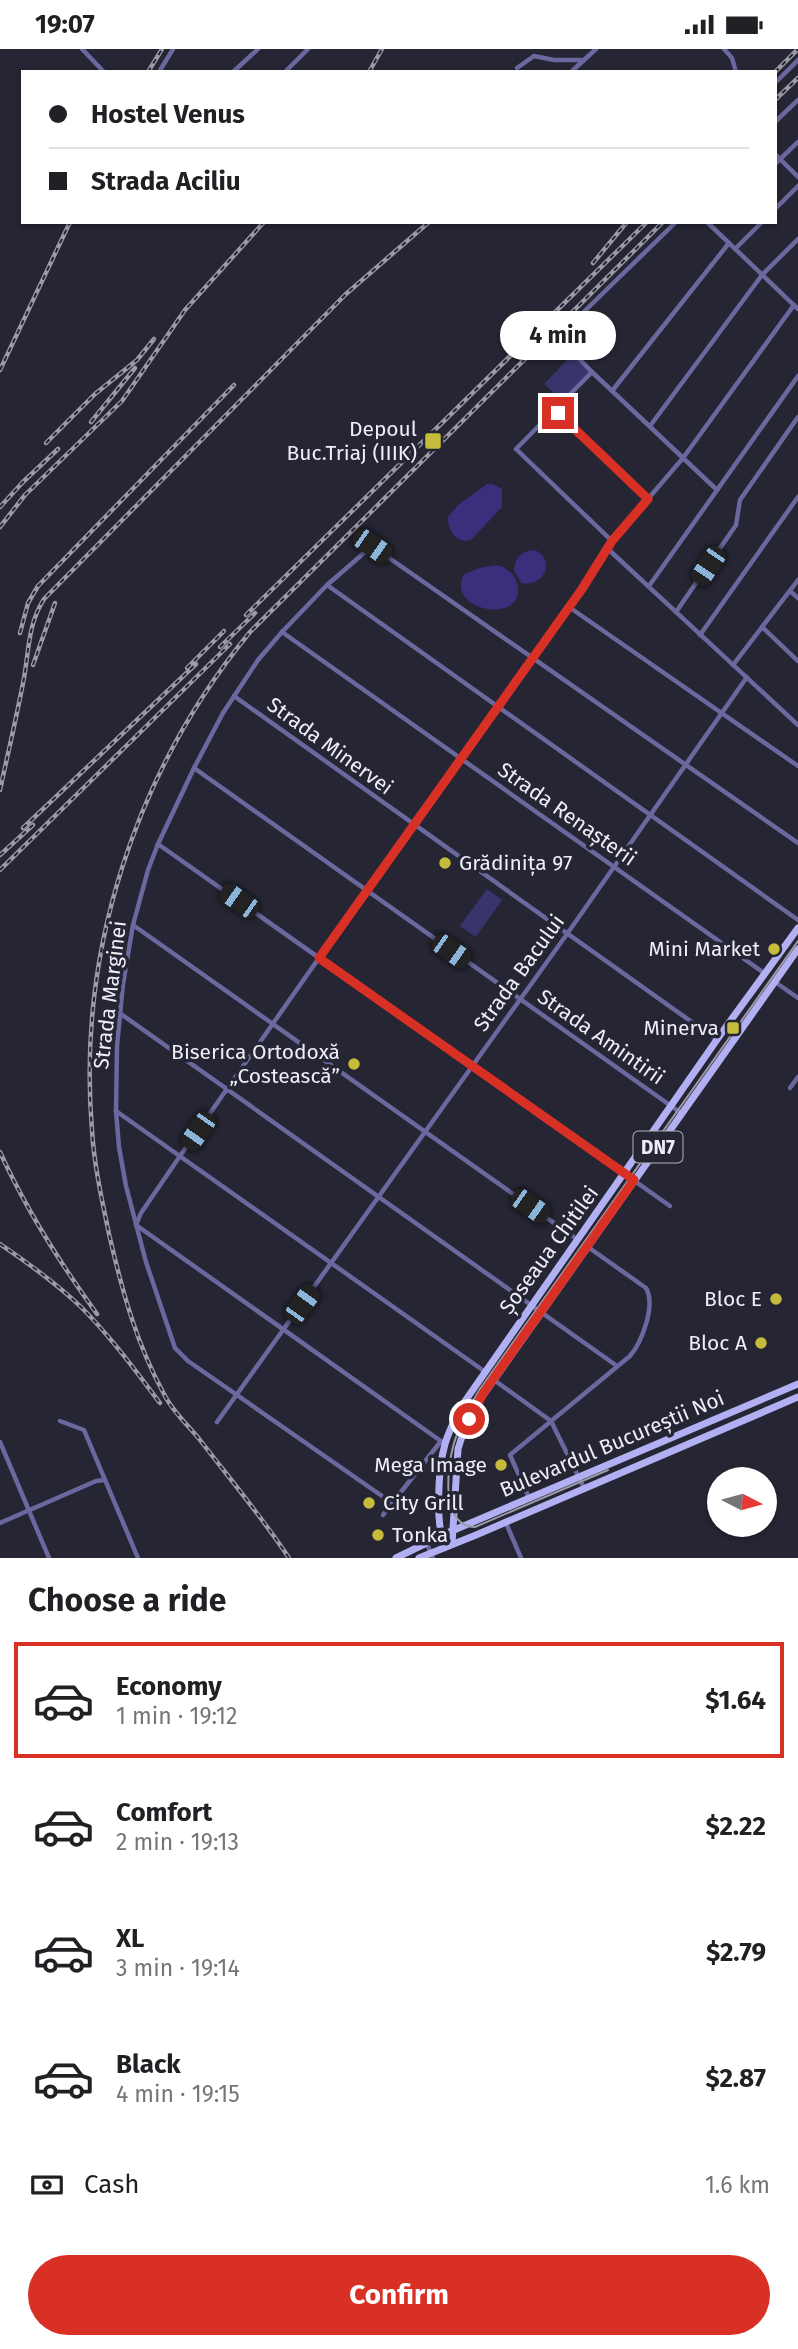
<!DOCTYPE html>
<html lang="en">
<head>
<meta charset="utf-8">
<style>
  body { margin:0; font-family:"Fira Sans",sans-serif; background:#f2f2f2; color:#202124; height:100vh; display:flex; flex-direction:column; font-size:26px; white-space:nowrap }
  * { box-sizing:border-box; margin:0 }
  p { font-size:23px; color:#757577 }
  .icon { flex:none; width:38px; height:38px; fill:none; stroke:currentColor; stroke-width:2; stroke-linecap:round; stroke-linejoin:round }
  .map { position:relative; height:1509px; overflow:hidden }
  .details { display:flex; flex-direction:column; background:#fff; flex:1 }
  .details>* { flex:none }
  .hud { position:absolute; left:21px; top:21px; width:756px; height:154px; border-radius:0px; box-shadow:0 2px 5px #0004; display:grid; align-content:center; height:154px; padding:0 28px; background:#fff }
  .needle { width:46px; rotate:96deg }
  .buttons { position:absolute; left:707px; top:1418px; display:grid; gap:14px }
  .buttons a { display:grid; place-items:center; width:70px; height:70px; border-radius:50%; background:#fff; box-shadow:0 2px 5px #0004; font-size:35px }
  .end { position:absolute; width:32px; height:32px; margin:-16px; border:9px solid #d93025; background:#fff; box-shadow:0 0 0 4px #fff }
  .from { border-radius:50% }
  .bubble { position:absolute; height:49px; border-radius:24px; background:#fff; box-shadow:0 2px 5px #0004; font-size:23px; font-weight:700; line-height:49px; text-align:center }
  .car { position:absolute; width:21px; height:42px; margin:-21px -10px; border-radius:9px; box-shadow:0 0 5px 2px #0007; background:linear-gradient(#222 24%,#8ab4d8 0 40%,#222 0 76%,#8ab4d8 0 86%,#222 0) }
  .hud b { display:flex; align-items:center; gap:24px; height:66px; font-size:26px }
  .hud b+b { border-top:2px solid #e0e0e0 }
  .hud i { width:18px; height:18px; background:#202124 }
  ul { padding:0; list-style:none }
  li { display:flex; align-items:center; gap:21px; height:116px; margin:0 14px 10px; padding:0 14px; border:4px solid transparent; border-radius:0px }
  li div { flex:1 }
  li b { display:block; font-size:26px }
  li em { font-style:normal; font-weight:700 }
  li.on { border-color:#d93025 }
  li>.icon { width:63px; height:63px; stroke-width:1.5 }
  h2 { padding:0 28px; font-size:32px; line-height:84px }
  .pay { display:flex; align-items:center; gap:18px; height:77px; padding:0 28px; font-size:26px }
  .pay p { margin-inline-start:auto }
  .action { display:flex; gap:14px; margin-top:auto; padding:14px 28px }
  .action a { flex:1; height:80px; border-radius:42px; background:#d93025; color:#fff; font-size:28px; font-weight:700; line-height:80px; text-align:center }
  .status { display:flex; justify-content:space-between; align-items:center; height:49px; padding:0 35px; background:#fff; direction:ltr }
  .status svg { height:19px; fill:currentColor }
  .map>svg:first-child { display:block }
  .green { fill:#39346c }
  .water { fill:#392f7c }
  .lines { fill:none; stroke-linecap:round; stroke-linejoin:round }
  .minor { stroke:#6a689e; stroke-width:4.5 }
  .primary { stroke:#b1b0f3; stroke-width:7 }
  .tram { stroke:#9b9ba7; stroke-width:2 }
  .rail-casing { stroke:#9b9ba7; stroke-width:4.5 }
  .rail { stroke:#252533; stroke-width:2; stroke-dasharray:5; stroke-linecap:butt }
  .route { stroke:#d93025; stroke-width:9 }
  .poi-dot { fill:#c6bc3c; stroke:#252533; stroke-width:2.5 }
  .labels { text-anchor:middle; stroke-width:7; stroke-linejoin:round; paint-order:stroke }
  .shield { fill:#252533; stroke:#b2b2bd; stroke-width:2 }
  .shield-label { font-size:19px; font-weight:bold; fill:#eeeef8 }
  .poi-label { font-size:21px; fill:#eeeef8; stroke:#252533; text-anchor:end }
  .street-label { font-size:21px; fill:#eeeef8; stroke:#252533 }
</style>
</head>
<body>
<div class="status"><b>19:07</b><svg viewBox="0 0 49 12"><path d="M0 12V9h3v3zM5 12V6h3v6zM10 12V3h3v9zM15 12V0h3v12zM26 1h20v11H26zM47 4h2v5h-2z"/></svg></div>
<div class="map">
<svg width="798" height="1509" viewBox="0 0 798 1509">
  <rect width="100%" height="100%" fill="#252533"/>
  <g class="green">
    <polygon points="573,305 592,323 563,352 544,335"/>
    <polygon points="487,840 502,851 476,888 460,877"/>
  </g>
  <g class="water">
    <path d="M 487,435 L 493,435 L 502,440 L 502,458 L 471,491 C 456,495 448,482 448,468 L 458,456 Z"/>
    <path d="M 535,501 C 557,512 543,539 521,534 L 514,521 C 515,507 522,502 535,501 Z"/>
    <path d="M 498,516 C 507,519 514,525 517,534 C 529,576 444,564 464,525 L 483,518 Z"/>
  </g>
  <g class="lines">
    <g class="minor">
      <polyline points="82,0 104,23"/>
      <polyline points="724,0 732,9 736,23"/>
      <polyline points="584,11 596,0"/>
      <polyline points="517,19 534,7 554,11 584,11 571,23"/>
      <polyline points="159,23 173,0"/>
      <polyline points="233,23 258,0"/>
      <polyline points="285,23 308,0"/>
      <polyline points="775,34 798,11"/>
      <polyline points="775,73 798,51"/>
      <polyline points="775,105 798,128"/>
      <polyline points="775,115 798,93"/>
      <polyline points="775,160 798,137"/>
      <polyline points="676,173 558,288 592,323 717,441"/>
      <polyline points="707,173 798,260"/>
      <polyline points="735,200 762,173"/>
      <polyline points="592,323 516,400 612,492 608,500 798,676"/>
      <polyline points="612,342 729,194"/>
      <polyline points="554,361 648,450"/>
      <polyline points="650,377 762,226 798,190"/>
      <polyline points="612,492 683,409 794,256"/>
      <polyline points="327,536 798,871"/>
      <polyline points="649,537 798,327"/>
      <polyline points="790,542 798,549"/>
      <polyline points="569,558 798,717"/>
      <polyline points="676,563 736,476 740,451 798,368"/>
      <polyline points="762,578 798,612"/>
      <polyline points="282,583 764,924"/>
      <polyline points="700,586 798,448"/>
      <polyline points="733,616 798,531"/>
      <polyline points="234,647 717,991"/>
      <polyline points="194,719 681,1064"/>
      <polyline points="158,795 670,1157"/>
      <polyline points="133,876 578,1191"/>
      <polyline points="775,933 798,949"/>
      <polyline points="121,965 617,1317"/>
      <polyline points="790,1039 798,1028"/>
      <polyline points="116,1062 484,1322"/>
      <polyline points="494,1331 551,1372 584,1439"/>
      <polyline points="60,1372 84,1381 138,1509"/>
      <polyline points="217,1373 567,885 747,628"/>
      <polyline points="0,1393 49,1509"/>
      <polyline points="445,1395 136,1176 141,1164 180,1107 413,775 582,540 608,500"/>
      <path d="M 529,1449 L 510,1406 L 630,1307 C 642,1293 656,1256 646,1239 L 588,1198"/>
      <polyline points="392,1454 188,1312 175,1299 146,1213 126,1137 119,1098 116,1062 117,997 123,935 133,876 148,821 158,795 194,719 223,664 258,611 282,583 327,536 372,497 798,794"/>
      <polyline points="383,1466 441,1392"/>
      <polyline points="0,1474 96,1432 105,1431"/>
      <polyline points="506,1474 521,1509"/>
      <polyline points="427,1495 433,1509"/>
    </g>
    <g class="primary">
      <polyline points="452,1495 458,1400 465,1378 479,1352 798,900"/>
      <path d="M 445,1498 C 435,1475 438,1420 445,1395 C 449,1381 456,1368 463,1355 L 723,982 L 798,879"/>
      <polyline points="396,1509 447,1484 798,1335"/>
      <polyline points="419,1509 476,1486 798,1348"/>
    </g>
    <path class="tram" d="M 608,1421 L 475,1478 C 440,1477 447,1418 454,1394 C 460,1375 470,1357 480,1340 L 798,892"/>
    <defs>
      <g id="rail">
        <polyline points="148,23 162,0"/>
        <polyline points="369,23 382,0"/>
        <polyline points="775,23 798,0"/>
        <polyline points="775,51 798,29"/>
        <polyline points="593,214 627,173"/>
        <polyline points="0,321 70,173"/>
        <polyline points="91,373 135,319"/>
        <polyline points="46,394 95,345 137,311 154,290"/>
        <polyline points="0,458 23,433 58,400"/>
        <polyline points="0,478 25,446 122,352 185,261 264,173"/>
        <polyline points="246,566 647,173"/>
        <polyline points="20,584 28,554 38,537 234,336"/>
        <polyline points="220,598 255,564"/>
        <polyline points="33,616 55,554"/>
        <polyline points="187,619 224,582"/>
        <path d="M 0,741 C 8,704 17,666 24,629 C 29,601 28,575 44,550 L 346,245 L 429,173"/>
        <polyline points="23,779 196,615"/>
        <polyline points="0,806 33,776"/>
        <polyline points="0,821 230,595"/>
        <path d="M 0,1103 C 26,1160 60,1214 97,1265"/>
        <path d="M 0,1195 C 28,1214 56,1234 81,1258 C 111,1288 135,1321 160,1354"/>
        <path d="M 289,1509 C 262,1468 230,1430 200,1391 C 188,1376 172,1362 164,1345 C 136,1294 122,1241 109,1185 C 102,1151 94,1116 92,1081 C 77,902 136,722 250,583 L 663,173"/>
      </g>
    </defs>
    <use href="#rail" class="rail-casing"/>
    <use href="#rail" class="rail"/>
  </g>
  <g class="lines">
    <polyline class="route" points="469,1370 484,1343 634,1131 319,909 582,540 612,492 648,450 558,364"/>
  </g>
  <g class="poi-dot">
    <rect x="424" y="383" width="18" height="18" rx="3.5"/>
    <circle cx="445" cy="814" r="7"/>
    <circle cx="774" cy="900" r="7"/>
    <rect x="726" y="972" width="14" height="14" rx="3.5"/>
    <circle cx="354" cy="1015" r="7"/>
    <circle cx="776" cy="1250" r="7"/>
    <circle cx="761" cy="1294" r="7"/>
    <circle cx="501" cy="1416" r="7"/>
    <circle cx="369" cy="1454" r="7"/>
    <circle cx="378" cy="1486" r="7"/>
  </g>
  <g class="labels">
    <rect class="shield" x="633.5" y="1082.5" width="49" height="31" rx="5"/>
    <g class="shield-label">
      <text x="658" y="1105">DN7</text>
    </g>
    <g class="poi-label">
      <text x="417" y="387">Depoul<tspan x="417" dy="24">Buc.Triaj (IIIK)</tspan></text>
      <text x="459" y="821" text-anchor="start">Grădinița 97</text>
      <text x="760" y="907">Mini Market</text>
      <text x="719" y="986">Minerva</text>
      <text x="340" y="1010">Biserica Ortodoxă<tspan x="340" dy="24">„Costească”</tspan></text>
      <text x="762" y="1257">Bloc E</text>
      <text x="747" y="1301">Bloc A</text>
      <text x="487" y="1423">Mega Image</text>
      <text x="383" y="1461" text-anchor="start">City Grill</text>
      <text x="392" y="1493" text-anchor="start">Tonka</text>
    </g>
    <g class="street-label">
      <text transform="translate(330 697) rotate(36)" y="7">Strada Minervei</text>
      <text transform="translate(567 765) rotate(35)" y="7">Strada Renașterii</text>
      <text transform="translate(519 924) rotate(-54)" y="7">Strada Bacului</text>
      <text transform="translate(110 946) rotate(-83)" y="7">Strada Marginei</text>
      <text transform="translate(601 988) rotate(35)" y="7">Strada Amintirii</text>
      <text transform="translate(549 1201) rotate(-54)" y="7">Șoseaua Chitilei</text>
      <text transform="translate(612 1395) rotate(-23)" y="7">Bulevardul Bucureștii Noi</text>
    </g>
  </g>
</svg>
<div class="buttons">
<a><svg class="needle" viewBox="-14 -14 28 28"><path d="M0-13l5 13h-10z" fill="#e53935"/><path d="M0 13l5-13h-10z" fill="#757577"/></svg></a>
</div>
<i class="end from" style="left:469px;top:1370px"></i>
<i class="end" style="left:558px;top:364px"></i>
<div class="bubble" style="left:500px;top:262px;width:116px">4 min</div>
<i class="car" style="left:372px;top:497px;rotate:125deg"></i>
<i class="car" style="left:708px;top:517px;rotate:214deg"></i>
<i class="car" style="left:239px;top:852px;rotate:305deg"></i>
<i class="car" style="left:451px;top:902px;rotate:125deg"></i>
<i class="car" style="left:198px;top:1082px;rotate:215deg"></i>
<i class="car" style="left:530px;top:1157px;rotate:125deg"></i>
<i class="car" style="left:302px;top:1255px;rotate:36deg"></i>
<div class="hud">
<b><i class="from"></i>Hostel Venus</b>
<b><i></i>Strada Aciliu</b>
</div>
</div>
<section class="details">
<h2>Choose a ride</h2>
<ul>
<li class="on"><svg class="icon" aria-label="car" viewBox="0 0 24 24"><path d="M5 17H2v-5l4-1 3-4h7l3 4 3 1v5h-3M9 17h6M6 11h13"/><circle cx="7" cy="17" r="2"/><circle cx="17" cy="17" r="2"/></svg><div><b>Economy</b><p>1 min · 19:12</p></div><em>$1.64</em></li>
<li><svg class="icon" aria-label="car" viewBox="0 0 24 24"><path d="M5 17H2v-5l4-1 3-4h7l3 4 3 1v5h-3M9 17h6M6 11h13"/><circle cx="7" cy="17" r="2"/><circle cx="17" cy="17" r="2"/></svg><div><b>Comfort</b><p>2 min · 19:13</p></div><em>$2.22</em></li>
<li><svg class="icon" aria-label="car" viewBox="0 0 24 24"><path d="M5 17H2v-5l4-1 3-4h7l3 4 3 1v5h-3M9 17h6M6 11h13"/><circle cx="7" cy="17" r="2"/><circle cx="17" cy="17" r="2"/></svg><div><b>XL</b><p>3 min · 19:14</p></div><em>$2.79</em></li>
<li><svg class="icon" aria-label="car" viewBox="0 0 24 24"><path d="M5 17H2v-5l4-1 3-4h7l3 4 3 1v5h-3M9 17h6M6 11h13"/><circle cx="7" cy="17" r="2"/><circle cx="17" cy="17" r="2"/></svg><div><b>Black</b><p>4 min · 19:15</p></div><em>$2.87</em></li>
</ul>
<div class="pay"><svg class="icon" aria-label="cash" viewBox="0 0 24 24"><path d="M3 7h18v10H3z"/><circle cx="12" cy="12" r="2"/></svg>Cash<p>1.6 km</p></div>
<div class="action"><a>Confirm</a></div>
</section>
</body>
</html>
